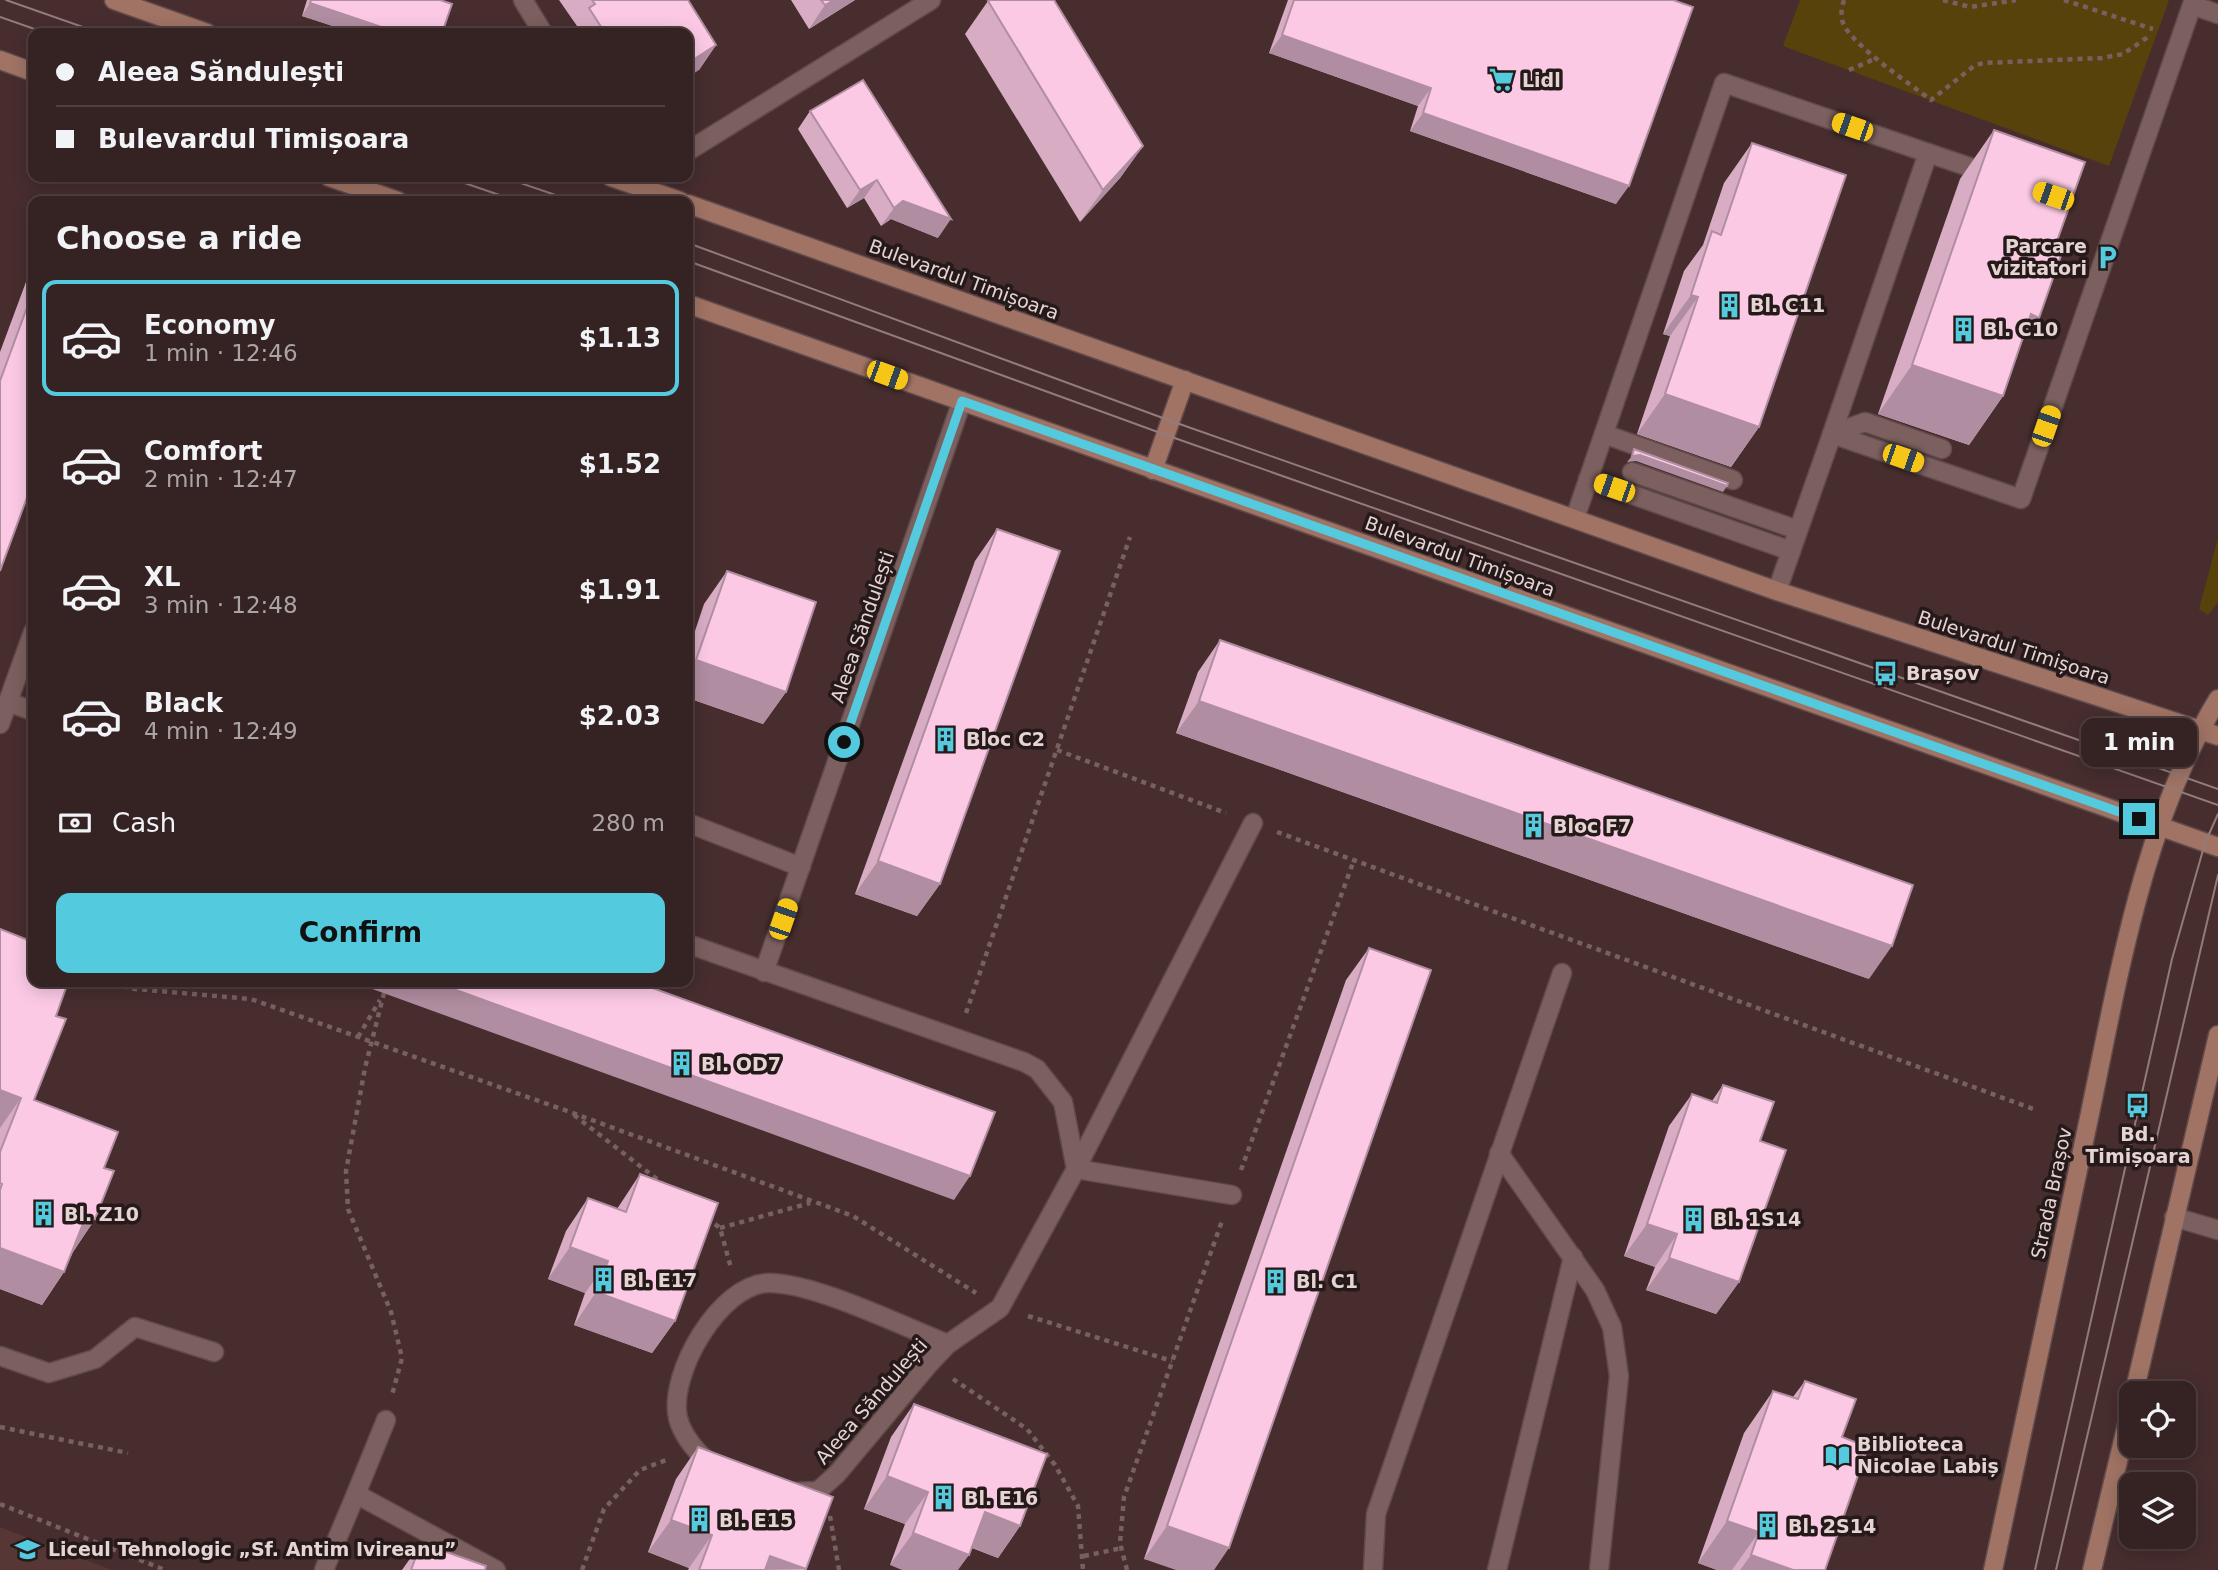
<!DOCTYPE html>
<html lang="en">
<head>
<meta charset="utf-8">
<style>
  body { margin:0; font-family:"DejaVu Sans",sans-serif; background:#402f2f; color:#f1f3f6; height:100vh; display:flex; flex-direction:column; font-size:26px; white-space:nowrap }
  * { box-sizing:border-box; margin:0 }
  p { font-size:23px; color:#aaa4a5 }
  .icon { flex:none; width:38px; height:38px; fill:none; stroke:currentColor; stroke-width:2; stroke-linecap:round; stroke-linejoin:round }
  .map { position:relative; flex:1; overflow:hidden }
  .sheet { position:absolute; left:28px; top:196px; width:665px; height:791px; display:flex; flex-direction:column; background:#352222; border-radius:14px; box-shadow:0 4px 18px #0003,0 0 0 2px #4f3f40 }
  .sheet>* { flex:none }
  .guide { position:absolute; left:28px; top:28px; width:665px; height:154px; border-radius:14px; box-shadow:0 4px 18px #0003,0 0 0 2px #4f3f40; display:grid; align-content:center; height:154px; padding:0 28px; background:#352222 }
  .buttons { position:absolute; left:2119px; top:1381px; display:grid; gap:14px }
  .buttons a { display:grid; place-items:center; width:77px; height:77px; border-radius:14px; background:#352222; box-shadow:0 4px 18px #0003,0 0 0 2px #4f3f40; font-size:35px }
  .end { position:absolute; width:32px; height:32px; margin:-16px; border:9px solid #54cade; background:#111; box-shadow:0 0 0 4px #111 }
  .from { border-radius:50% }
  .bubble { position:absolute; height:49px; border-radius:14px; background:#352222; box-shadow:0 4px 18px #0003,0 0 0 2px #4f3f40; font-size:23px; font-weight:800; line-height:49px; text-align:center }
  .car { position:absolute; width:21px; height:42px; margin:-21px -10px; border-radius:9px; box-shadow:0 0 5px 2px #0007; background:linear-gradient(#f5c518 24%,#345 0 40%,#f5c518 0 76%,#345 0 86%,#f5c518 0) }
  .guide b { display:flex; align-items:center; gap:24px; height:66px; font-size:26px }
  .guide b+b { border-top:2px solid #4f3f40 }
  .guide i { width:18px; height:18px; background:#f1f3f6 }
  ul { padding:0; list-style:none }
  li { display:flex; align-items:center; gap:21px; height:116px; margin:0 14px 10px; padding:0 14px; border:4px solid transparent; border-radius:14px }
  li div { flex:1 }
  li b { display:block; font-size:26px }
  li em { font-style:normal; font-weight:800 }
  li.selected { border-color:#54cade }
  li>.icon { width:63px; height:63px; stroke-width:1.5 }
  h2 { padding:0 28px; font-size:32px; line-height:84px }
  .pay { display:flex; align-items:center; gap:18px; height:77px; padding:0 28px; font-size:26px }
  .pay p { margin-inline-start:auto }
  .action { display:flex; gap:14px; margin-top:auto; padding:14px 28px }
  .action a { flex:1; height:80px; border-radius:14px; background:#54cade; color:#111; font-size:28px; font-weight:800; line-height:80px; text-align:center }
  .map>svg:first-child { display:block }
  .built { fill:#573636 }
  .green { fill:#58420c }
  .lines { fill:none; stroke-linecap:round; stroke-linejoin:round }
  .lane-casing { stroke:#604a4b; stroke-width:21 }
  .street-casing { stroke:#604a4b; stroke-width:21 }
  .secondary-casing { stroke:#604a4b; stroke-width:21 }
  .path { stroke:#786061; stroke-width:4.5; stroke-dasharray:5 5; stroke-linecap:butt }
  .lane { stroke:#7c5f5f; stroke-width:18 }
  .street { stroke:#7c5f5f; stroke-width:18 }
  .secondary { stroke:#a07364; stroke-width:18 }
  .tram { stroke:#917b7b; stroke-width:2 }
  .wall { fill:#d8adc4 }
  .shaded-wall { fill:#b08da0 }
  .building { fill:#fbc9e4; stroke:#b08da0; stroke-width:2 }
  .route { stroke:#54cade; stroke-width:9 }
  .labels { text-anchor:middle; stroke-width:7; stroke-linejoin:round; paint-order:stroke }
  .poi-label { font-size:19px; font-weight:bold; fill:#e5d4d3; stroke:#251919; text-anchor:start }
  .street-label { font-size:19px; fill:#e5d4d3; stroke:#251919 }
</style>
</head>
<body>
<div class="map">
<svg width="2218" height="1570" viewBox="0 0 2218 1570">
  <rect width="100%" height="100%" fill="#472d2e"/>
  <polygon class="built" points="0,1527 112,1570 0,1570"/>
  <g class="green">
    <polygon points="1800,0 2169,0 2109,166 1783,46"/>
    <polygon points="2218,538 2218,602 2208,615 2199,609"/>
  </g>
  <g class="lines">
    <defs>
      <g id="lane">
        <polyline points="1928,153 1990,174"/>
        <polyline points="1604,434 1733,480"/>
        <polyline points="1832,434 1865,422 1942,449"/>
        <polyline points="1632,472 1798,530"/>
        <polyline points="1588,479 1791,551"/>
        <polyline points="1575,518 1724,83 1928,153 1832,434"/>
        <polyline points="1777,591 1832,434 2021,499 2192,5 2218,14"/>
        <polyline points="1499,1153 1595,1290 1612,1327 1619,1376 1599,1570"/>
        <polyline points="1232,1195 1076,1169 1253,823"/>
        <polyline points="0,1356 49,1373 95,1359 135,1327 214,1352"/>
        <polyline points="386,1420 356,1494 496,1570"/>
        <polyline points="1373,1570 1376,1514 1562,973"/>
        <polyline points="1497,1570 1573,1257"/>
      </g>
      <g id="street">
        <polyline points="523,0 543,33"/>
        <polyline points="688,151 931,0"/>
        <polyline points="8,702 33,711"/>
        <polyline points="0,724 33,632"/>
        <polyline points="688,823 801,867"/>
        <polyline points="688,944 1024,1062 1037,1069 1063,1102 1076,1169 1000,1308 948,1344 929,1364 837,1474 818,1491 794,1492"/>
        <polyline points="764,972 962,401"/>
        <polyline points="2174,1217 2218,1230"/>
        <path d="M 712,1464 C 698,1455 682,1435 678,1418 C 668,1374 720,1284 768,1283 C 813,1282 902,1326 948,1344"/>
        <polyline points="324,1570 356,1494"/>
      </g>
      <g id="secondary">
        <polyline points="114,0 207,33"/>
        <polyline points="0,60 33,72"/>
        <polyline points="329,177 398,201"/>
        <polyline points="611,177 680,201"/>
        <polyline points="688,204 1777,591 2218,736"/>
        <polyline points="688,304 2218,847"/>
        <polyline points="1153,470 1185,380"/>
        <polyline points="2134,1393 2218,1035"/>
        <path d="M 1993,1570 C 2025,1419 2057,1269 2089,1118 C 2118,979 2143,822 2218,699"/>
        <polyline points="2092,1570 2132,1403"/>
      </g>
    </defs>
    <use href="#lane" class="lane-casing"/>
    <use href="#street" class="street-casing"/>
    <use href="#secondary" class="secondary-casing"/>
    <g class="path">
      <path d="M 1844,0 C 1841,9 1840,19 1845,27 C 1858,49 1910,84 1931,100 L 1974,66 L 1983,63 L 2102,58 L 2123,54 L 2151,35"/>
      <polyline points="1943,0 1970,7 2016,0"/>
      <polyline points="2064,0 2153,29"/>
      <polyline points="1849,70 1877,58"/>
      <polyline points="1057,750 1226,813"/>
      <polyline points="1277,832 2036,1110"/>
      <polyline points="103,982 135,989 251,999 570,1112 853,1216 976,1293"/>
      <polyline points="384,993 365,1068 346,1171 348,1209 391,1312 402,1358 392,1395"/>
      <polyline points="966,1013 1130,537"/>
      <polyline points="358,1037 380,1000"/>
      <polyline points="574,1115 662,1183"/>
      <polyline points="1241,1170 1354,860"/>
      <polyline points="707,1218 720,1228 731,1268"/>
      <polyline points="720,1228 810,1203"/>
      <polyline points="1028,1316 1172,1361"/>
      <polyline points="953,1379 1027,1429 1055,1465 1078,1506 1083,1570"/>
      <polyline points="0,1427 128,1453"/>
      <polyline points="0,1504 165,1570"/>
      <polyline points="830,1516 839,1570"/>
      <polyline points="1084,1556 1122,1548"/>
      <polyline points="582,1570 604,1509 640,1470 669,1459"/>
      <polyline points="1127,1570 1120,1543 1124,1497 1222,1221"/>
    </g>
    <use href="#lane" class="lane"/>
    <use href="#street" class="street"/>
    <use href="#secondary" class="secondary"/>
    <g class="tram">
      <polyline points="6,0 100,33"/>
      <polyline points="0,17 46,33"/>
      <polyline points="447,177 517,201"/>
      <polyline points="503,177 573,201"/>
      <polyline points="688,243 1171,421 2218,789"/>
      <polyline points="688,261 1166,435 2218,805"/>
      <polyline points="2035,1570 2172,959 2205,843 2218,814"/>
      <polyline points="2056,1570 2218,875"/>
    </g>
  </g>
  <g class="wall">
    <polygon points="307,0 440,0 442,33 354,33 302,16"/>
    <polygon points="559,0 688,0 716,45 699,70 688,33 573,33 572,32 577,26"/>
    <polygon points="791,0 855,0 809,29"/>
    <polygon points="1288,0 1673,0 1616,204 1410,131 1418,106 1269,53"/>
    <polygon points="988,1 1143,146 1120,178 1080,222 965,34"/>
    <polygon points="810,111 938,238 891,219 881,226 864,198 847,208 798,129"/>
    <polygon points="1994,130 2021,343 2003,396 1969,445 1878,414 1960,179"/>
    <polygon points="1752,143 1759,427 1731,467 1637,434 1670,336 1663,334 1684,271 1703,245 1724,183"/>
    <polygon points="33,263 33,481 0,571 0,352"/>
    <polygon points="997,529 940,884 917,916 855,894 975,561"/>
    <polygon points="727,571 786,692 763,724 688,698 688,652 704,604"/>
    <polygon points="1220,640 1869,979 1176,733 1198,672"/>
    <polygon points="0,929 56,1016 34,1100 104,1168 95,1219 73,1252 64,1272 42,1305 0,1289"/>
    <polygon points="1369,948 1214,1570 1144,1559 1346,980"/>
    <polygon points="1723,1085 1760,1141 1739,1282 1716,1314 1646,1290 1655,1267 1624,1256 1669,1126 1692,1094 1712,1101"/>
    <polygon points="640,1174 675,1321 652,1353 574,1325 585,1293 548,1279 566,1231 588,1198 617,1209"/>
    <polygon points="1805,1381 1842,1437 1825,1570 1717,1570 1698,1563 1744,1433 1773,1391 1793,1397"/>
    <polygon points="914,1404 1020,1526 998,1558 972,1548 890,1565 905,1524 864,1509 891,1437"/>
    <polygon points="698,1447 833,1497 805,1570 688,1570 689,1568 648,1552 676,1479"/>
    <polygon points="421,1543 485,1570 402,1570"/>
  </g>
  <g class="shaded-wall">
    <polygon points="834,0 855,0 809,29 825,5"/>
    <polygon points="310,3 399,33 354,33 302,16"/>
    <polygon points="1282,35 1431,88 1418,106 1269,53"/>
    <polygon points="716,45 699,70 688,77 688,63"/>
    <polygon points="1423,113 1629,186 1616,204 1410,131"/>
    <polygon points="1143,146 1120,178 1080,222 1103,190"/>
    <polygon points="877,180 864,198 847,208 860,190"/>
    <polygon points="903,201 951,219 938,238 891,219 881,226 894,208"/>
    <polygon points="1691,295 1698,297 1670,336 1663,334"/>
    <polygon points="2031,314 2039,318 2005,366"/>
    <polygon points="1912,365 2003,396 1969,445 1878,414"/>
    <polygon points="1665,394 1759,427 1731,467 1637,434"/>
    <polygon points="1640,455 1727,486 1723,492 1636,461 1627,462 1632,456"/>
    <polygon points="696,660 786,692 763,724 688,698 688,672"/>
    <polygon points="1199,701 1892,946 1869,979 1176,733"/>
    <polygon points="878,861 940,884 917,916 855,894"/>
    <polygon points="353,982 434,982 970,1176 954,1200"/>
    <polygon points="0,1090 21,1098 0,1128"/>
    <polygon points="86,1216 95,1219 73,1252"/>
    <polygon points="1647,1224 1677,1234 1655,1267 1624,1256"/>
    <polygon points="570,1247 608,1261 585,1293 548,1279"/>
    <polygon points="0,1248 64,1272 42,1305 0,1289"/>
    <polygon points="1669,1258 1739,1282 1716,1314 1646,1290"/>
    <polygon points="596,1292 675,1321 652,1353 574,1325"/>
    <polygon points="887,1476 928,1492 905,1524 864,1509"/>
    <polygon points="985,1512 1020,1526 998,1558 962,1544"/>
    <polygon points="671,1520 712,1535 689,1568 648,1552"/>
    <polygon points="1727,1521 1759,1532 1732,1570 1717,1570 1698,1563"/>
    <polygon points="1167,1526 1229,1548 1214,1570 1176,1570 1144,1559"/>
    <polygon points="913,1533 969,1555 958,1570 902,1570 890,1565"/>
    <polygon points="1751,1555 1793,1570 1740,1570"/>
    <polygon points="770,1556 806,1569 760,1570"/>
  </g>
  <g class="building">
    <polygon points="311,0 440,0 452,4 442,33 399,33 310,3"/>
    <polygon points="592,0 688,0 716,45 688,63 688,33 605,33 589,8 595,4"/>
    <polygon points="821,0 834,0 825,5"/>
    <polygon points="990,0 1054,0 1143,146 1103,190 988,1"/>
    <polygon points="1294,0 1673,0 1693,7 1629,186 1423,113 1431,88 1282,35"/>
    <polygon points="863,80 951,219 903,201 894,208 877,180 860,190 810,111"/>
    <polygon points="1994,130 2085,162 2056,244 2064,247 2039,318 2031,314 2003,396 1912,365"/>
    <polygon points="1752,143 1846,175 1759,427 1665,394 1698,297 1691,295 1712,231 1721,235"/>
    <polygon points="33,291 33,481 0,571 0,381"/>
    <polygon points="1634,449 1728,483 1727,486 1640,455 1632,456"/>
    <polygon points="997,529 1060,551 940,884 878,861"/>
    <polygon points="727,571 816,602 786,692 696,660"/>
    <polygon points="1220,640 1913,885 1892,946 1199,701"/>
    <polygon points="688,657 696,660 688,686"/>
    <polygon points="0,929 33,942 33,982 68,982 56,1016 66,1019 34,1100 118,1132 104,1168 114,1171 95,1219 86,1216 64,1272 0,1248 0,1190 2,1184 0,1183 0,1152 21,1098 0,1090"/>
    <polygon points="1369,948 1431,970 1229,1548 1167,1526"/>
    <polygon points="434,982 636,982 995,1112 970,1176"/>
    <polygon points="1723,1085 1774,1102 1760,1141 1786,1150 1739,1282 1669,1258 1677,1234 1647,1224 1692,1094 1717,1103"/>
    <polygon points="640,1174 718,1203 675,1321 596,1292 608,1261 570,1247 588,1198 626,1212"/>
    <polygon points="1805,1381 1856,1399 1842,1437 1868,1447 1825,1570 1793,1570 1751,1555 1759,1532 1727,1521 1773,1391 1798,1399"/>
    <polygon points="914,1404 1047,1454 1020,1526 985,1512 969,1555 913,1533 928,1492 887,1476"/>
    <polygon points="698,1447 833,1497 806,1569 770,1556 765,1570 699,1570 712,1535 671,1520"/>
    <polygon points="421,1543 486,1566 485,1570 411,1570"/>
  </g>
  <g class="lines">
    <polyline class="route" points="844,742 962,401 2139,819"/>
  </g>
  <defs>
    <symbol id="supermarket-bare" viewBox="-9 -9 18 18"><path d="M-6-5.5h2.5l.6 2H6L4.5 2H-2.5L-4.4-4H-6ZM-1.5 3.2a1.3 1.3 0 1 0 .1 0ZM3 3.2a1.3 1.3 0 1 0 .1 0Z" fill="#54cade" stroke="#251919" stroke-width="2.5" paint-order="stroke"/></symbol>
    <symbol id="parking-bare" viewBox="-9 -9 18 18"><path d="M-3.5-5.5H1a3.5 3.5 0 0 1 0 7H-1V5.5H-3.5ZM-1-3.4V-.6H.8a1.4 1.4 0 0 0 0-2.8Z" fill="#54cade" stroke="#251919" stroke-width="2.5" paint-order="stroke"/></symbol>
    <symbol id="building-bare" viewBox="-9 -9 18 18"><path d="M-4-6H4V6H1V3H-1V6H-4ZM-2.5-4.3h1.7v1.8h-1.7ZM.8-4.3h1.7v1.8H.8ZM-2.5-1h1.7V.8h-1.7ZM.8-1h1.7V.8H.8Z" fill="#54cade" stroke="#251919" stroke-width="2.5" paint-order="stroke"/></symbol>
    <symbol id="bus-bare" viewBox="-9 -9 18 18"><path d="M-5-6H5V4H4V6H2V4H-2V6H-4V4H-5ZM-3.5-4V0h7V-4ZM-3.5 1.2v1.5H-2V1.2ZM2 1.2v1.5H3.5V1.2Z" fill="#54cade" stroke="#251919" stroke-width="2.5" paint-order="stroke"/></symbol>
    <symbol id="library-bare" viewBox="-9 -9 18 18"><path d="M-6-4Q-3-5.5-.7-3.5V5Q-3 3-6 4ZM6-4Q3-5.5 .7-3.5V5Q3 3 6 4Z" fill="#54cade" stroke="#251919" stroke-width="2.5" paint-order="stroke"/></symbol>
    <symbol id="school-bare" viewBox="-9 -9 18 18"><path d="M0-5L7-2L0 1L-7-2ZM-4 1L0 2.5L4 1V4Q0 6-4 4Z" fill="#54cade" stroke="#251919" stroke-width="2.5" paint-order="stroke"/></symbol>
  </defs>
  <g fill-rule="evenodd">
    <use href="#supermarket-bare" x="1484" y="62" width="35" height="35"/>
    <use href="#parking-bare" x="2090" y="240" width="35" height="35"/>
    <use href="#building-bare" x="1712" y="288" width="35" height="35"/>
    <use href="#building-bare" x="1946" y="312" width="35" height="35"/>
    <use href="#bus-bare" x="1868" y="656" width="35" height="35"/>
    <use href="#building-bare" x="928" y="722" width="35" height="35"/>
    <use href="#building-bare" x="1516" y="808" width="35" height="35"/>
    <use href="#building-bare" x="664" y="1046" width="35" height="35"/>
    <use href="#bus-bare" x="2120" y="1088" width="35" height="35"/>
    <use href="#building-bare" x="26" y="1196" width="35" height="35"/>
    <use href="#building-bare" x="1676" y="1202" width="35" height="35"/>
    <use href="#building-bare" x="586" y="1262" width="35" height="35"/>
    <use href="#building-bare" x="1258" y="1264" width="35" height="35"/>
    <use href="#library-bare" x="1820" y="1438" width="35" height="35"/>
    <use href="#building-bare" x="926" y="1480" width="35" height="35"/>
    <use href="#building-bare" x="682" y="1502" width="35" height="35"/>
    <use href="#building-bare" x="1750" y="1508" width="35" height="35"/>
    <use href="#school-bare" x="10" y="1532" width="35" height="35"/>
  </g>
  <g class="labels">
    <g class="poi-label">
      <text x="1522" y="87">Lidl</text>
      <text x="2087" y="253" text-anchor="end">Parcare<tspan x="2087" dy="22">vizitatori</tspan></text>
      <text x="1750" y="312">Bl. C11</text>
      <text x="1983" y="336">Bl. C10</text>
      <text x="1906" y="680">Brașov</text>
      <text x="966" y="746">Bloc C2</text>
      <text x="1553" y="833">Bloc F7</text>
      <text x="701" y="1071">Bl. OD7</text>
      <text x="2138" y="1141" text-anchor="middle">Bd.<tspan x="2138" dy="22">Timișoara</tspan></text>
      <text x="64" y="1221">Bl. Z10</text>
      <text x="1713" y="1226">Bl. 1S14</text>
      <text x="623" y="1287">Bl. E17</text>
      <text x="1296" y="1288">Bl. C1</text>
      <text x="1857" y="1451">Biblioteca<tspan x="1857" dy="22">Nicolae Labiș</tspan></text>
      <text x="964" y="1505">Bl. E16</text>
      <text x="719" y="1527">Bl. E15</text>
      <text x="1788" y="1533">Bl. 2S14</text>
      <text x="48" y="1556">Liceul Tehnologic „Sf. Antim Ivireanu”</text>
    </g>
    <g class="street-label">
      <text transform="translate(964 279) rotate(20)" y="7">Bulevardul Timișoara</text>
      <text transform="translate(1460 556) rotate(20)" y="7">Bulevardul Timișoara</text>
      <text transform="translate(862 627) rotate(-71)" y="7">Aleea Săndulești</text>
      <text transform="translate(2014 647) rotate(18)" y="7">Bulevardul Timișoara</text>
      <text transform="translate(2051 1193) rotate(-78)" y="7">Strada Brașov</text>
      <text transform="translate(871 1401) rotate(-49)" y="7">Aleea Săndulești</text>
    </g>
  </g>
</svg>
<div class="buttons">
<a><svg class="icon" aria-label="locate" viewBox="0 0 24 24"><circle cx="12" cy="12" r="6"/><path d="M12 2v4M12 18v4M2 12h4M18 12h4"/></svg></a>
<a><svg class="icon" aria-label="layers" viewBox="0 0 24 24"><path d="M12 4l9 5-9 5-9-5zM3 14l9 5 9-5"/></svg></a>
</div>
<i class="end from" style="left:844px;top:742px"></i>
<i class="end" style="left:2139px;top:819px"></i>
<div class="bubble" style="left:2081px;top:718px;width:116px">1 min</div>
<i class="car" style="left:1852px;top:127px;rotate:289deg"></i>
<i class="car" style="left:2053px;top:196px;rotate:289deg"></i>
<i class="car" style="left:887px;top:375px;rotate:110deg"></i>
<i class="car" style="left:2046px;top:426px;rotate:19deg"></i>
<i class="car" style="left:1903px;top:458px;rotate:109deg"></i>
<i class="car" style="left:1614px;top:488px;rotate:289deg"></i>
<i class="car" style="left:783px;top:919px;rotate:19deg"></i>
<div class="guide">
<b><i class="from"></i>Aleea Săndulești</b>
<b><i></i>Bulevardul Timișoara</b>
</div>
<section class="sheet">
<h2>Choose a ride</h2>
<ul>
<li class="selected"><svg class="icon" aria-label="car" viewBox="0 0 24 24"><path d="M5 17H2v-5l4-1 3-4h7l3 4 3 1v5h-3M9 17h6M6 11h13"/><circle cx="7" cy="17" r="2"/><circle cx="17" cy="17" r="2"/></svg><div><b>Economy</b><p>1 min · 12:46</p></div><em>$1.13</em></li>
<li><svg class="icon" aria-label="car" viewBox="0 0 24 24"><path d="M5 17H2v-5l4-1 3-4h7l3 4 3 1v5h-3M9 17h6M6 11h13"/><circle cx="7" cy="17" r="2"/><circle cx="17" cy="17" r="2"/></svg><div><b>Comfort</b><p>2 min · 12:47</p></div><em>$1.52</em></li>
<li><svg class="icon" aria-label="car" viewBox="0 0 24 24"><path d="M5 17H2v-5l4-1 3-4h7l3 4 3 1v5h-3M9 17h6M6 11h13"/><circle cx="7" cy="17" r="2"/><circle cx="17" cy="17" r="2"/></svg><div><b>XL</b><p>3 min · 12:48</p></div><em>$1.91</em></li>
<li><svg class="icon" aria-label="car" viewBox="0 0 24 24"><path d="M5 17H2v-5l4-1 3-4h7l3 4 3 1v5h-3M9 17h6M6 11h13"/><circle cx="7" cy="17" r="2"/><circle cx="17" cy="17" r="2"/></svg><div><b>Black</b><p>4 min · 12:49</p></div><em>$2.03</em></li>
</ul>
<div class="pay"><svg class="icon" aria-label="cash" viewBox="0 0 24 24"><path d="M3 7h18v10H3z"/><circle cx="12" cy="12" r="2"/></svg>Cash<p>280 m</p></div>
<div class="action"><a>Confirm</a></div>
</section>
</div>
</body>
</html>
